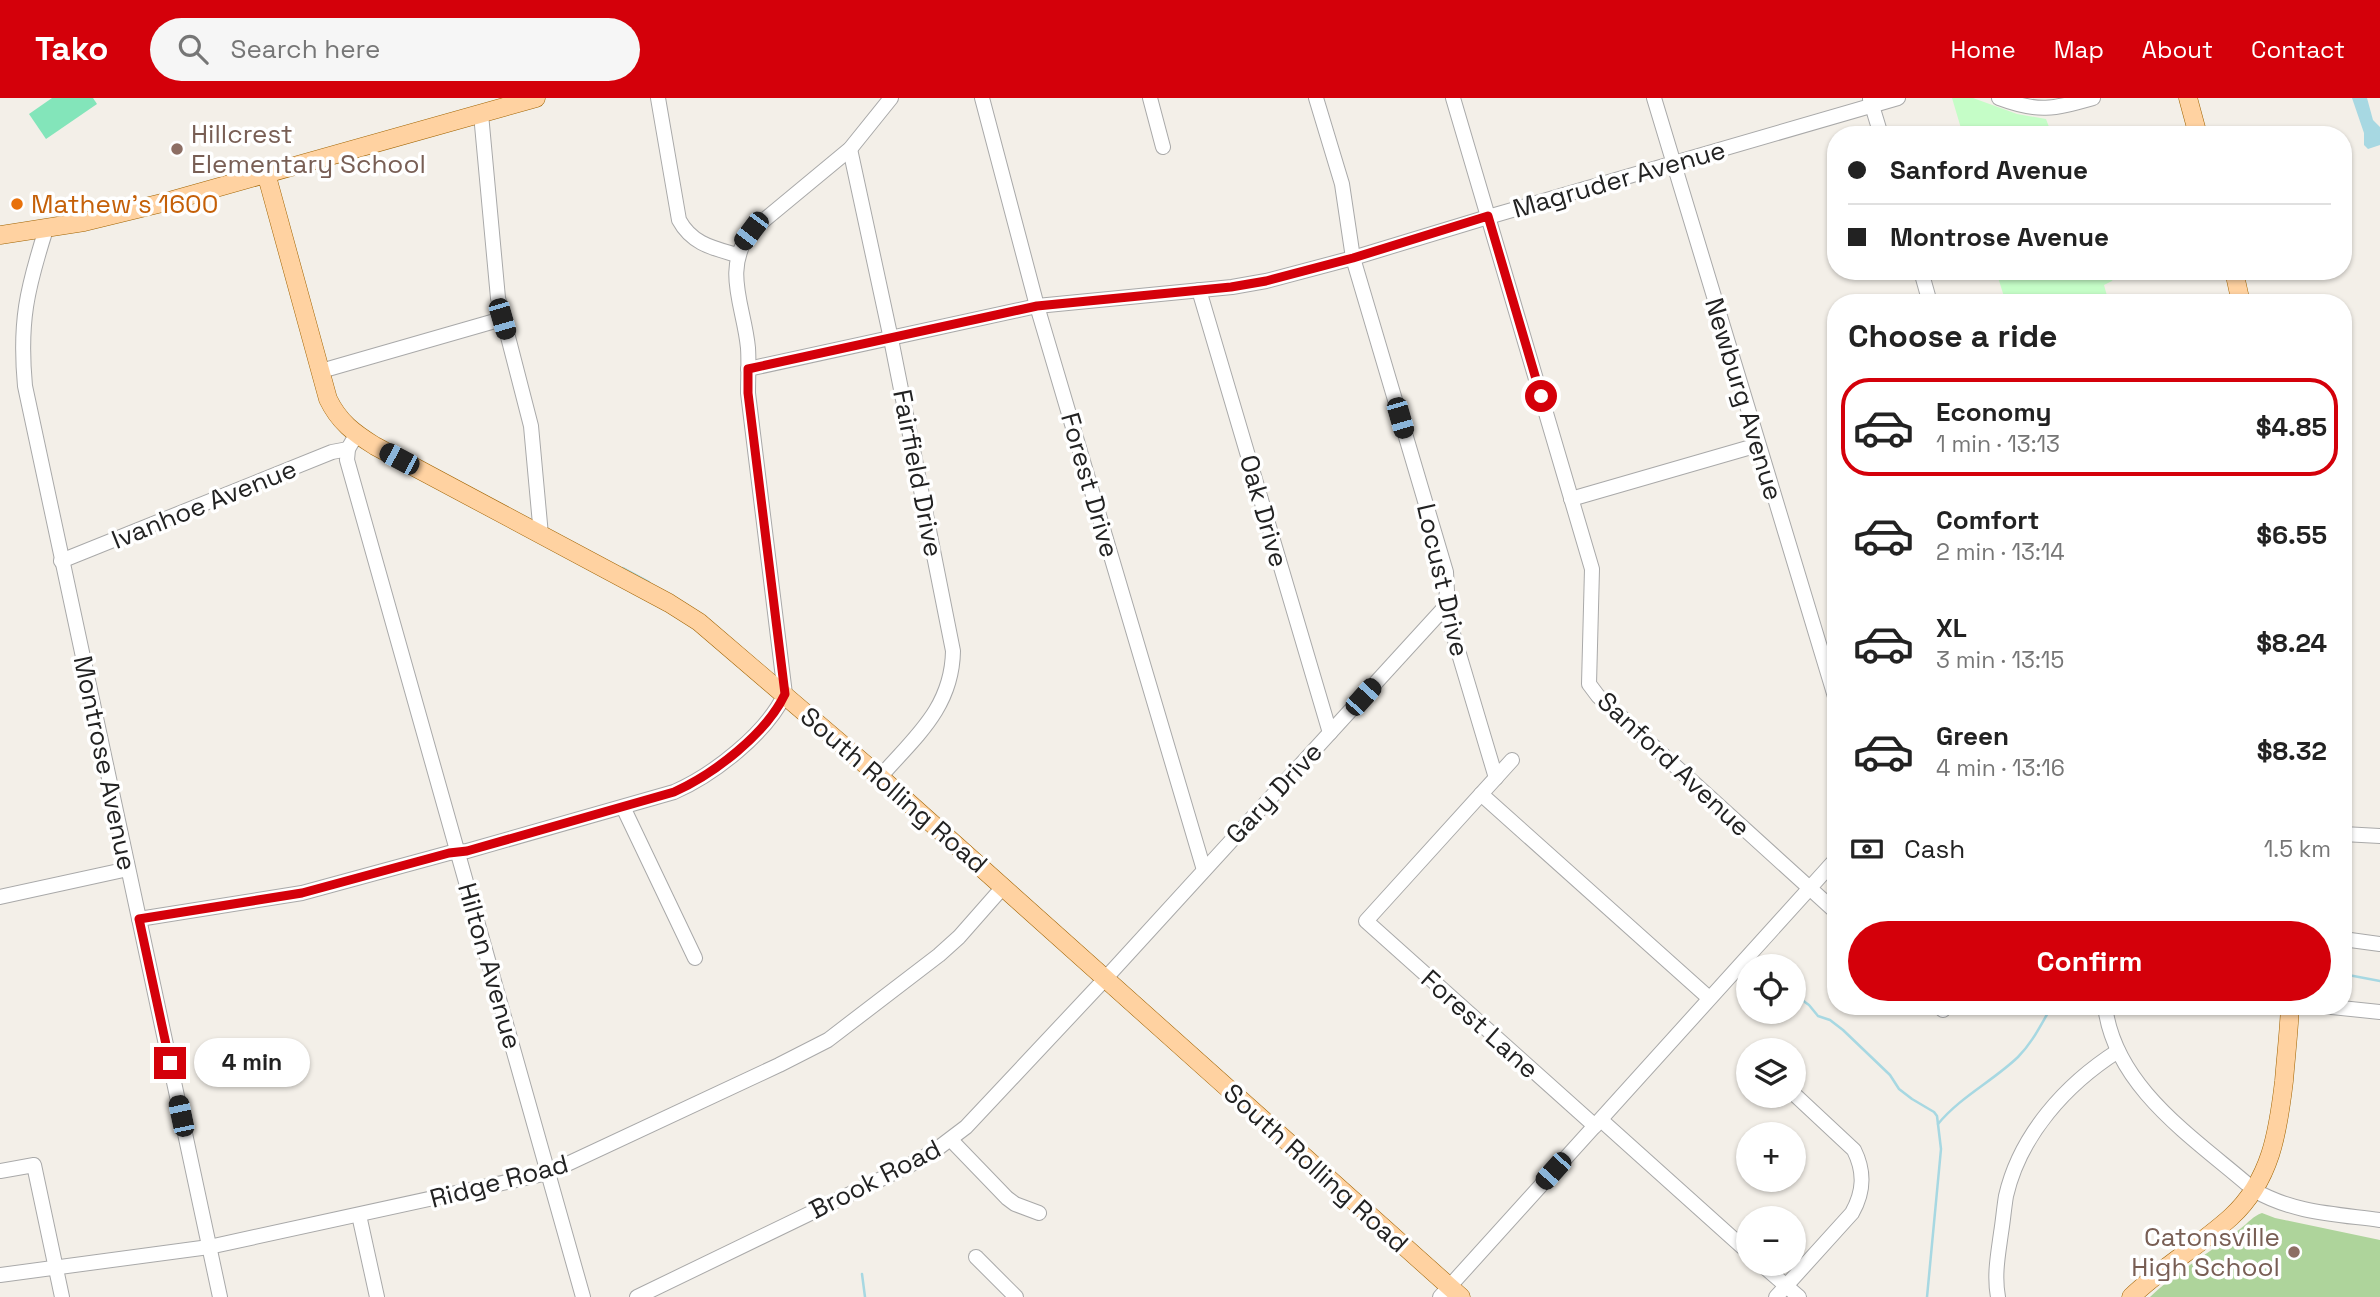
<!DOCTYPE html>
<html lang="en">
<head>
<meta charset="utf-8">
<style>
  body { margin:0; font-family:"Space Grotesk",sans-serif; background:#f6f6f6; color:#222; height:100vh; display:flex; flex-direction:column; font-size:26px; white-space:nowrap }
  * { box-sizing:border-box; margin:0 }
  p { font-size:23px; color:#767676 }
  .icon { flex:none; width:38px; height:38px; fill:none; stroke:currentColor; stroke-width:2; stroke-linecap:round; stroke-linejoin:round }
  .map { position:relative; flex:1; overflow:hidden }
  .sheet { position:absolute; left:1827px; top:196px; width:525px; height:721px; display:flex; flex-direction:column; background:#fff; border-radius:28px; box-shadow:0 2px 5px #0004 }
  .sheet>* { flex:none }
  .guide { position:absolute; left:1827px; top:28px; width:525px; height:154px; border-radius:28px; box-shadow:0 2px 5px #0004; display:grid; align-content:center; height:154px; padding:0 21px; background:#fff }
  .buttons { position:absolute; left:1736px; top:856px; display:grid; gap:14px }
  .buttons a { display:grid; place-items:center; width:70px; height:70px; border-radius:50%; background:#fff; box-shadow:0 2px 5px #0004; font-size:35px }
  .end { position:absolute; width:32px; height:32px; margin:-16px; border:9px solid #d4000a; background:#fff; box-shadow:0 0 0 4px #fff }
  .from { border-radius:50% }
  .bubble { position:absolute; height:49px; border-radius:24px; background:#fff; box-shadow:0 2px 5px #0004; font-size:23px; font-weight:700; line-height:49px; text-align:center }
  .car { position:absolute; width:21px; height:42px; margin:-21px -10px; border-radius:9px; box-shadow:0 0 5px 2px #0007; background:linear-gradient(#222 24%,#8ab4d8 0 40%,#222 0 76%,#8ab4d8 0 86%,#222 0) }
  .guide b { display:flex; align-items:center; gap:24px; height:66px; font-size:26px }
  .guide b+b { border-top:2px solid #e0e0e0 }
  .guide i { width:18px; height:18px; background:#222 }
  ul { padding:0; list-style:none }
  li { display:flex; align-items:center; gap:21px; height:98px; margin:0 14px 10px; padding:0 7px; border:4px solid transparent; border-radius:28px }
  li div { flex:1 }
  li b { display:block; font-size:26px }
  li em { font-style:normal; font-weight:700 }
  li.on { border-color:#d4000a }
  li>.icon { width:63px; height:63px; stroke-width:1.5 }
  h2 { padding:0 21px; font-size:32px; line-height:84px }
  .pay { display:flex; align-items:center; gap:18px; height:77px; padding:0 21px; font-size:26px }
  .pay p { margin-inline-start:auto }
  .button { display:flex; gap:14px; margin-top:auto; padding:14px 21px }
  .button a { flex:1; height:80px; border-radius:42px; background:#d4000a; color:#fff; font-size:28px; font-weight:700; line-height:80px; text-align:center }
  header { display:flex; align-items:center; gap:42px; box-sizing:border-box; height:98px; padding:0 35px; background:#d4000a; color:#fff }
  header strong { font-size:33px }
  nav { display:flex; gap:38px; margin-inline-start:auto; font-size:24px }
  .search { width:490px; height:63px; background:#f6f6f6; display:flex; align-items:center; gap:18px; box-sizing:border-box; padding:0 24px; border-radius:38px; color:#767676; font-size:26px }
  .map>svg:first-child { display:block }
  .forest { fill:#aed49b }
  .park { fill:#c5fdc7 }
  .pitch { fill:#83e5ba }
  .water { fill:#a7d8e2 }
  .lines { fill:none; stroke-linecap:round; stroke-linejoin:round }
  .stream { stroke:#a7d8e2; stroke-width:2.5 }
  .minor-casing { stroke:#a9a9a9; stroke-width:16 }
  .major-casing { stroke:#a06300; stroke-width:19 }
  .minor { stroke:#fff; stroke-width:14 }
  .major { stroke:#ffd2a1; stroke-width:18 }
  .route { stroke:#d4000a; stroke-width:9 }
  .education-dot { fill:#8d6e63; stroke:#fff; stroke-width:2.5 }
  .food-dot { fill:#e8710a; stroke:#fff; stroke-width:2.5 }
  .labels { text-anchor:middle; stroke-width:7; stroke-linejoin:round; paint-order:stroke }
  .education-label { font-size:26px; fill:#785e54; stroke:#fff; text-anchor:start }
  .street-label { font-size:26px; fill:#222; stroke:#fff }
  .food-label { font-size:26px; fill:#c56008; stroke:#fff; text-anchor:start }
</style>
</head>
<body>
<header>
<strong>Tako</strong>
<div class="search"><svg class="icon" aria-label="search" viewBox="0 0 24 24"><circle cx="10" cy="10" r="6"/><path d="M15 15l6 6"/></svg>Search here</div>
<nav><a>Home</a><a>Map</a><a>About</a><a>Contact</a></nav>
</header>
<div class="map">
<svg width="2380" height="1199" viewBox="0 0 2380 1199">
  <rect width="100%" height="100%" fill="#f3efe8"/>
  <path class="forest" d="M 2262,1115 L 2275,1120 L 2380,1142 L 2380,1199 L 2150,1199 C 2177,1173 2211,1154 2240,1131 C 2248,1125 2253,1118 2262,1115 Z"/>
  <g class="park">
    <polygon points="1952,0 1973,0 2017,16 2046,21 2052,37 1963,37"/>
    <polygon points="1996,173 2117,173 2112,183 2104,187 2109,205 2006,205"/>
  </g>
  <polygon class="pitch" points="52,0 93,0 97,6 46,41 29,16"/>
  <polygon class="water" points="2352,0 2367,0 2373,22 2380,29 2380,47 2368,51 2364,47 2364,35"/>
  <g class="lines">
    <g class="stream">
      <polyline points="623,470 649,484"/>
      <polyline points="2343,876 2380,883"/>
      <polyline points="1795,897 1809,907 1818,918 1830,922 1843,932 1890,977 1899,991 1912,1001 1934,1014 1937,1018 1941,1051 1927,1199"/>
      <path d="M 1938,1026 C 1960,999 1993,983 2018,959 C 2033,944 2041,926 2052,908"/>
      <polyline points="862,1176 865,1199"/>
    </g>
    <defs>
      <g id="minor">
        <path d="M 658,0 L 679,122 C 692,146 713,150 737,157"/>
        <polyline points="982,0 1037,208 1204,772"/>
        <polyline points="1150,0 1163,49"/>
        <polyline points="1316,0 1342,86 1353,160 1446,474 1447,493 1445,509 1496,680"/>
        <polyline points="1453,0 1592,471 1589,586 1598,598 1836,814"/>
        <polyline points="1654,0 1836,602"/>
        <path d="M 1999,0 C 2039,15 2053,11 2093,0"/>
        <polyline points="1870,1 1881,37"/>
        <polyline points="481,16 498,200 531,328 541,437"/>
        <path d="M 850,51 L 891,241 L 953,553 C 952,610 915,639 880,679"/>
        <path d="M 46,131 C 27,191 19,224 25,288 L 220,1199"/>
        <polyline points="1921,173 1930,205"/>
        <polyline points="1199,192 1330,635"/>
        <polyline points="748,271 1037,208 1232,189 1266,183 1353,160 1488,119 1898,0"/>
        <polyline points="321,273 502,221"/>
        <polyline points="356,337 348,351 347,362 583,1199"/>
        <polyline points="1571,401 1758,347"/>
        <polyline points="61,463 332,354 348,351"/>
        <polyline points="1512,662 1366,823 1595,1028"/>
        <polyline points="1481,696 1709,900"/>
        <polyline points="623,709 695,860"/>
        <polyline points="2343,736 2380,738"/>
        <polyline points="0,799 128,771"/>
        <path d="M 139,821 L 302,795 L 449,755 L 467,753 L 674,694 C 713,677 766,636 785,596 L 748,295 C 748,280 749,265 748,250 C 744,207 722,172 751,133 L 850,51 L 891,0"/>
        <polyline points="2343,841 2380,846"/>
        <polyline points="1939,908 1943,912"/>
        <path d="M 2105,908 C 2115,991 2196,1041 2254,1092 C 2293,1115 2336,1116 2380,1122"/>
        <polyline points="2322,908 2380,914"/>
        <polyline points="1601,1022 1748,1154"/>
        <polyline points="951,1042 1007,1100 1015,1106 1039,1115"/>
        <polyline points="0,1073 34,1067 62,1199"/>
        <polyline points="359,1117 377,1199"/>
        <polyline points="976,1159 1016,1199"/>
        <polyline points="1761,1166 1799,1199"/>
        <polyline points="0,1177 209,1149 548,1075 779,967 828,942 939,857 959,839 1003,789"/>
        <polyline points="637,1199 910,1067 933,1054 966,1029 1104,882 1445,509"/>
        <polyline points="1440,1199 1836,761"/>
        <path d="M 1776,1199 L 1852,1115 C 1864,1094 1865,1074 1854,1052 L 1794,996"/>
        <path d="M 1998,1199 C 1994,1177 1998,1157 2001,1135 C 2003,1123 2004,1110 2006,1098 C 2020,1037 2066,986 2118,953"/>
      </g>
      <g id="major">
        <polyline points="2188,0 2198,37"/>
        <path d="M 266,75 L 328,301 C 339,324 354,335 375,348 L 669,505 L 699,524 L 880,679 L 1461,1199"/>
        <polyline points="0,137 84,124 166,104 536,0"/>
        <polyline points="2234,173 2241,205"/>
        <path d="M 2131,1199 C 2162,1169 2199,1148 2231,1119 C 2271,1082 2278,1034 2284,983 C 2286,958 2289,933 2290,908"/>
      </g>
    </defs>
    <use href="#minor" class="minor-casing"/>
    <use href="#major" class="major-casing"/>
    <use href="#minor" class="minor"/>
    <use href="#major" class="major"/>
  </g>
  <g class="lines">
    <path class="route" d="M 170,965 L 139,821 L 302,795 L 449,755 L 467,753 L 674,694 C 714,676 766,636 785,596 L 748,295 L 748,271 L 1037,208 L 1231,189 L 1266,183 L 1353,160 L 1488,118 L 1541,298"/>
  </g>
  <g class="education-dot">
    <circle cx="177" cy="51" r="7"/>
    <circle cx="2294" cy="1154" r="7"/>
  </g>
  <circle class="food-dot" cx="17" cy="106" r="7"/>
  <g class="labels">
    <g class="education-label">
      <text x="191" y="45">Hillcrest<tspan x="191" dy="30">Elementary School</tspan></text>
      <text x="2280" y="1148" text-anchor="end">Catonsville<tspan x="2280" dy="30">High School</tspan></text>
    </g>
    <g class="street-label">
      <text transform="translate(1619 81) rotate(-16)" y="9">Magruder Avenue</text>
      <text transform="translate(1744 301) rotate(73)" y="9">Newburg Avenue</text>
      <text transform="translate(918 375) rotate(79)" y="9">Fairfield Drive</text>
      <text transform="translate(1090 387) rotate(74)" y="9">Forest Drive</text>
      <text transform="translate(204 406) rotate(-22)" y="9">Ivanhoe Avenue</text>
      <text transform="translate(1264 413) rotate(74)" y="9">Oak Drive</text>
      <text transform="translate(1443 482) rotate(77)" y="9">Locust Drive</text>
      <text transform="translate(105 665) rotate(78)" y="9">Montrose Avenue</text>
      <text transform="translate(1674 666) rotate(43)" y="9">Sanford Avenue</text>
      <text transform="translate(894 692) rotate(41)" y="9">South Rolling Road</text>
      <text transform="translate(1274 695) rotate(-47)" y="9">Gary Drive</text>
      <text transform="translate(490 868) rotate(74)" y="9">Hilton Avenue</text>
      <text transform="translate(1480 926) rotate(42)" y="9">Forest Lane</text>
      <text transform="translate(1316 1070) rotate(42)" y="9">South Rolling Road</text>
      <text transform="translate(875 1081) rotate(-27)" y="9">Brook Road</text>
      <text transform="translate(499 1083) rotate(-15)" y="9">Ridge Road</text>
    </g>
    <g class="food-label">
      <text x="31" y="115">Mathew's 1600</text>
    </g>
  </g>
</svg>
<div class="buttons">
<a><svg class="icon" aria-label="locate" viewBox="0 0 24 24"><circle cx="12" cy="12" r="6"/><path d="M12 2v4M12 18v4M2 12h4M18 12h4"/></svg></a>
<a><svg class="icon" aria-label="layers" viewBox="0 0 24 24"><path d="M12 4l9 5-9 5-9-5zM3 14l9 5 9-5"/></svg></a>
<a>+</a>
<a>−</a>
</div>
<i class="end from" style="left:1541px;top:298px"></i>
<i class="end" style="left:170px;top:965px"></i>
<div class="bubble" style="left:194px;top:940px;width:116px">4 min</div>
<i class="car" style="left:751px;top:133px;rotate:217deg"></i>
<i class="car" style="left:502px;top:221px;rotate:164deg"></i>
<i class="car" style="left:1400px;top:320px;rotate:164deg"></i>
<i class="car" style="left:399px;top:361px;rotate:298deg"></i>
<i class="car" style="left:1363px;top:599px;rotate:42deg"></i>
<i class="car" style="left:181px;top:1018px;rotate:348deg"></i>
<i class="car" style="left:1553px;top:1073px;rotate:222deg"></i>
<div class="guide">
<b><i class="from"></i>Sanford Avenue</b>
<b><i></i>Montrose Avenue</b>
</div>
<section class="sheet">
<h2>Choose a ride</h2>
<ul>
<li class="on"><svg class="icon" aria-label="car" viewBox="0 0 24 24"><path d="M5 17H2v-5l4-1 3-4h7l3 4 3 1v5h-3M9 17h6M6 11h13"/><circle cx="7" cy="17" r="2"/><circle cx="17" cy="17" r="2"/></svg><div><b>Economy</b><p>1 min · 13:13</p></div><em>$4.85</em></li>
<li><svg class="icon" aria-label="car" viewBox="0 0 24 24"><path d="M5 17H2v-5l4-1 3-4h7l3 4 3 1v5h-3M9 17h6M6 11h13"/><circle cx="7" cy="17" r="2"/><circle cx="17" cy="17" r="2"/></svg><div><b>Comfort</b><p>2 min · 13:14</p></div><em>$6.55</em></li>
<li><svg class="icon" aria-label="car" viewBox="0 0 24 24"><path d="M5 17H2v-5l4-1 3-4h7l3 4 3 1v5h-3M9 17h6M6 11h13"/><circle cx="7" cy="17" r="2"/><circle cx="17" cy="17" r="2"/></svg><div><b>XL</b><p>3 min · 13:15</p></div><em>$8.24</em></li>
<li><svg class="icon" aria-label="car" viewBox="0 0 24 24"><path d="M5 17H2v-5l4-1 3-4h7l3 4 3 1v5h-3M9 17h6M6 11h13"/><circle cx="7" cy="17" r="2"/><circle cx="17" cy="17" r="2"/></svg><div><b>Green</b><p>4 min · 13:16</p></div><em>$8.32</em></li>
</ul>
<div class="pay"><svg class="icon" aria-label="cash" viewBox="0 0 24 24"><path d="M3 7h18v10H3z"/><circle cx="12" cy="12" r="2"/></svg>Cash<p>1.5 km</p></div>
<div class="button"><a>Confirm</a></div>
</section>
</div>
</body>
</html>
